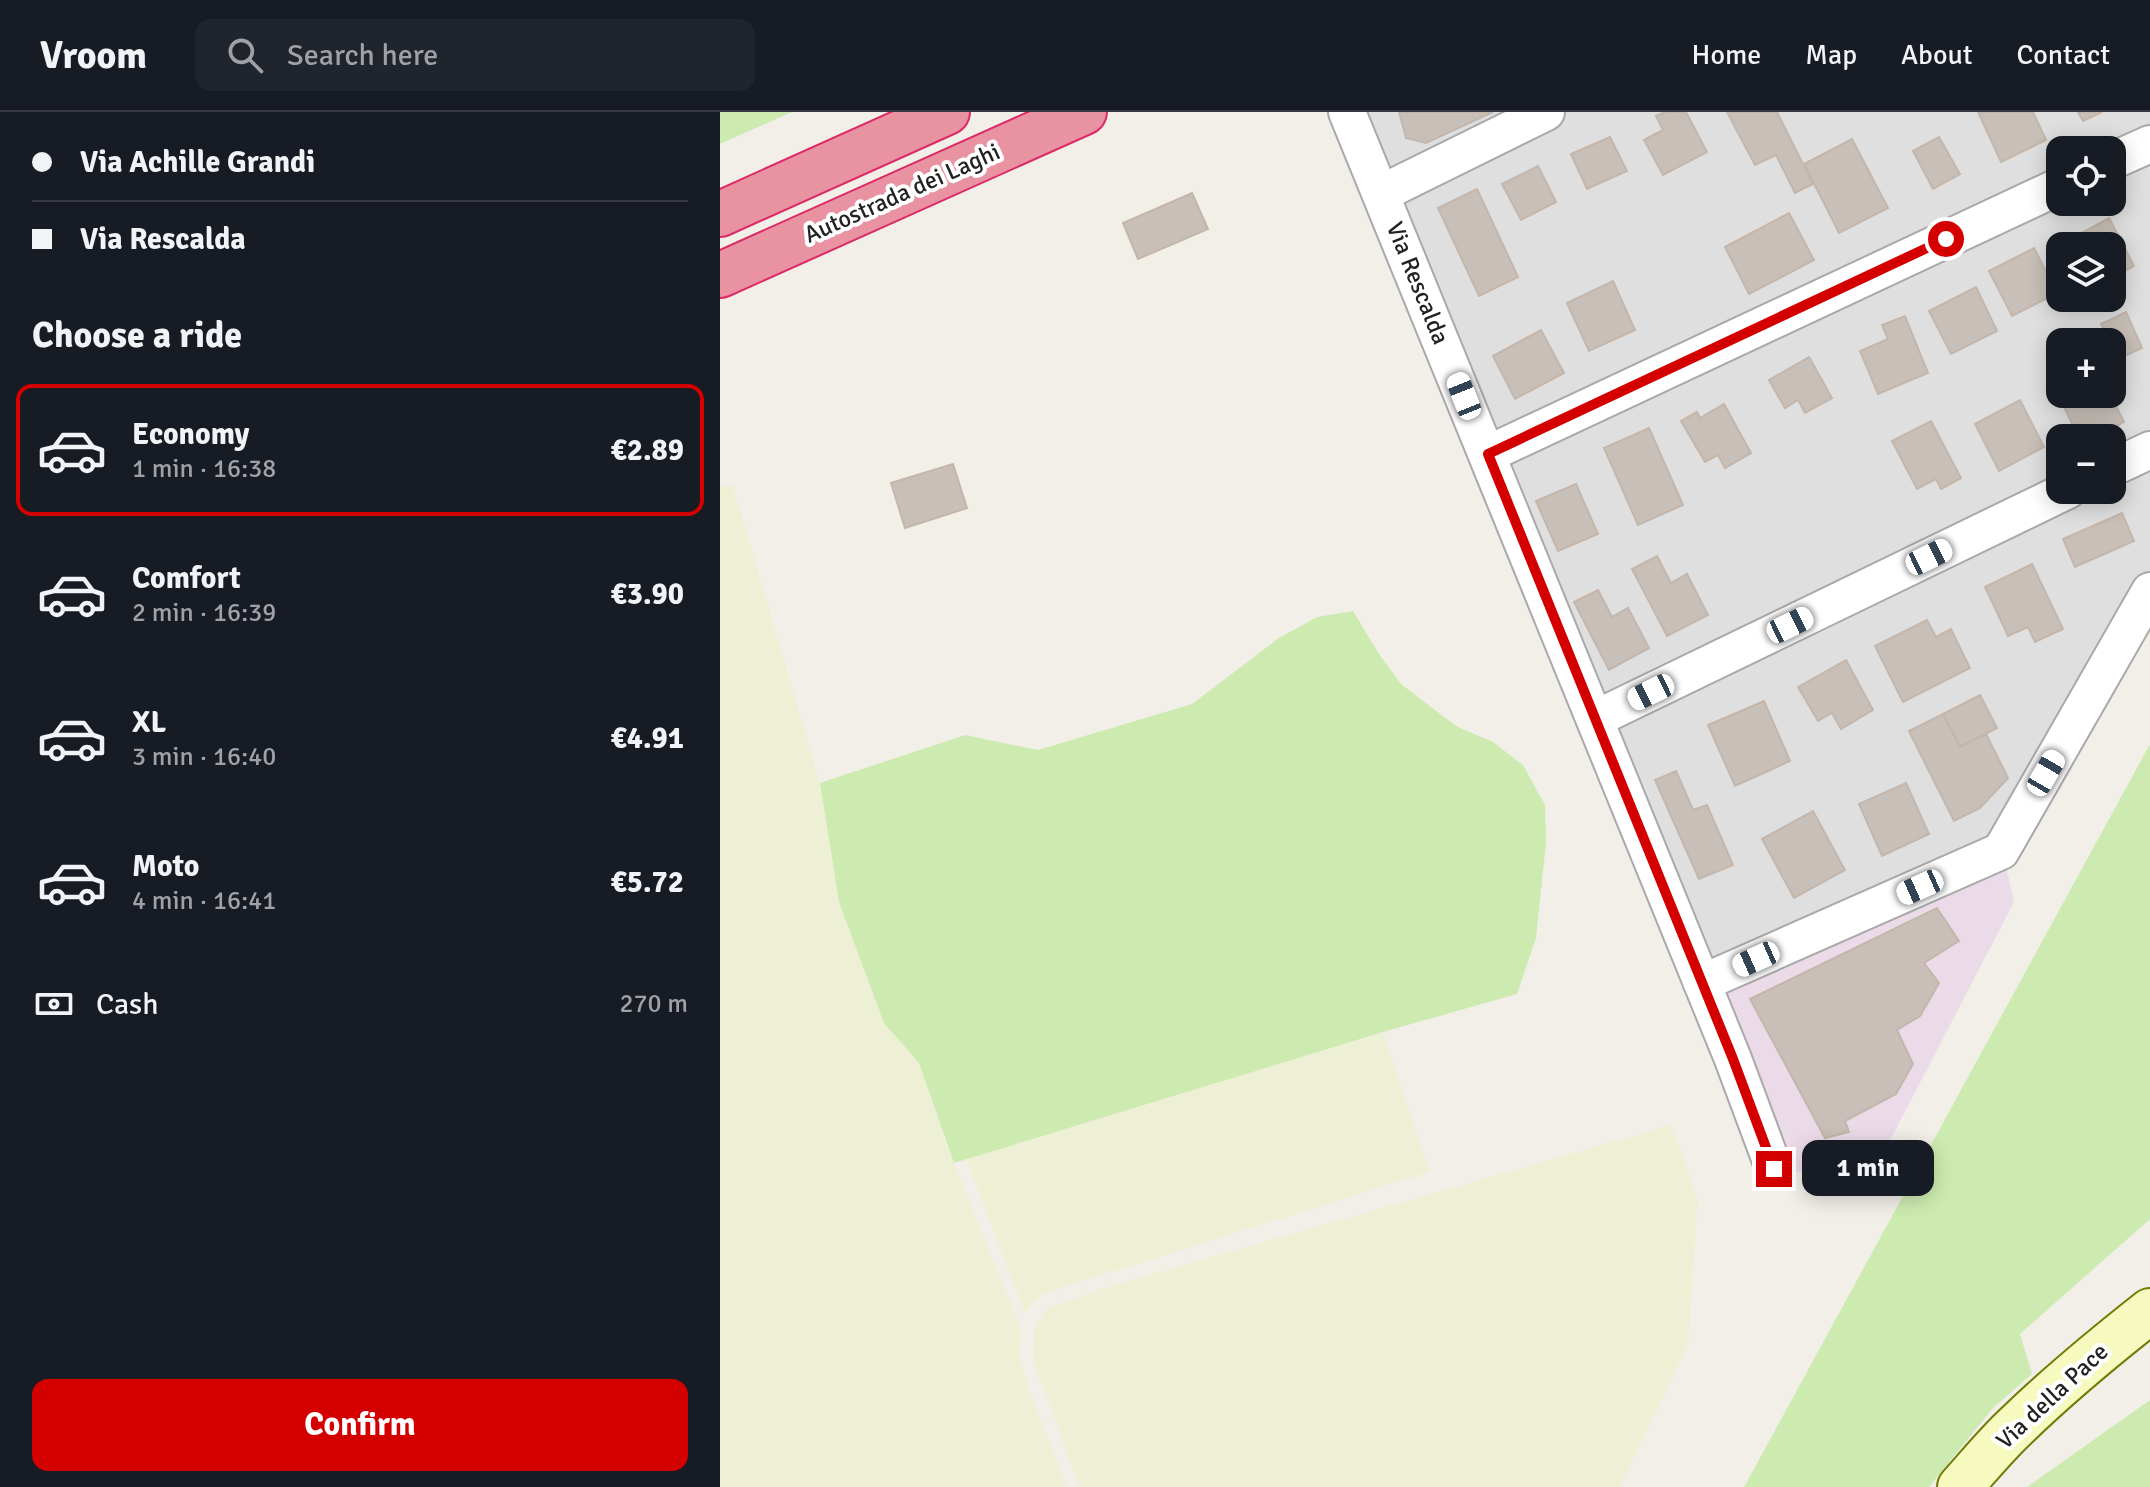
<!DOCTYPE html>
<html lang="en">
<head>
<meta charset="utf-8">
<style>
  body { margin:0; font-family:Signika,sans-serif; background:#20242c; color:#f1f3f6; height:100vh; display:flex; flex-direction:column; font-size:30px; white-space:nowrap }
  * { box-sizing:border-box; margin:0 }
  p { font-size:26px; color:#9ea1a6 }
  .icon { flex:none; width:44px; height:44px; fill:none; stroke:currentColor; stroke-width:2; stroke-linecap:round; stroke-linejoin:round }
  .map { position:relative; flex:1; overflow:hidden }
  .details { display:flex; flex-direction:column; background:#171b24; width:720px }
  .details>* { flex:none }
  .guide { display:grid; align-content:center; height:176px; padding:0 32px; background:#171b24 }
  .controls { position:absolute; left:1326px; top:24px; display:grid; gap:16px }
  .controls a { display:grid; place-items:center; width:80px; height:80px; border-radius:16px; background:#171b24; box-shadow:0 4px 20px #0003; font-size:40px }
  .end { position:absolute; width:36px; height:36px; margin:-18px; border:10px solid #d40000; background:#fff; box-shadow:0 0 0 4px #fff }
  .from { border-radius:50% }
  .bubble { position:absolute; height:56px; border-radius:16px; background:#171b24; box-shadow:0 4px 20px #0003; font-size:26px; font-weight:800; line-height:56px; text-align:center }
  .car { position:absolute; width:24px; height:48px; margin:-24px -12px; border-radius:10px; box-shadow:0 0 6px 2px #0007; background:linear-gradient(#fff 24%,#345 0 40%,#fff 0 76%,#345 0 86%,#fff 0) }
  .guide b { display:flex; align-items:center; gap:28px; height:76px; font-size:30px }
  .guide b+b { border-top:2px solid #363941 }
  .guide i { width:20px; height:20px; background:#f1f3f6 }
  ul { padding:0; list-style:none }
  li { display:flex; align-items:center; gap:24px; height:132px; margin:0 16px 12px; padding:0 16px; border:4px solid transparent; border-radius:16px }
  li div { flex:1 }
  li b { display:block; font-size:30px }
  li em { font-style:normal; font-weight:800 }
  li.selected { border-color:#d40000 }
  li>.icon { width:72px; height:72px; stroke-width:1.5 }
  h2 { padding:0 32px; font-size:36px; line-height:96px }
  .pay { display:flex; align-items:center; gap:20px; height:88px; padding:0 32px; font-size:30px }
  .pay p { margin-inline-start:auto }
  .cta { display:flex; gap:16px; margin-top:auto; padding:16px 32px }
  .cta a { flex:1; height:92px; border-radius:16px; background:#d40000; color:#fff; font-size:32px; font-weight:800; line-height:92px; text-align:center }
  header { display:flex; align-items:center; gap:48px; box-sizing:border-box; height:112px; padding:0 40px; background:#171b24; border-bottom:2px solid #363941 }
  header strong { font-size:38px }
  nav { display:flex; gap:44px; margin-inline-start:auto; font-size:28px }
  .search { width:560px; height:72px; background:#20242c; display:flex; align-items:center; gap:20px; box-sizing:border-box; padding:0 28px; border-radius:16px; color:#9ea1a6; font-size:30px }
  main { display:flex; flex:1; min-height:0 }
  .map>svg:first-child { display:block }
  .residential { fill:#e0dfdf; fill-rule:evenodd }
  .industrial { fill:#ebdbe8 }
  .farmland { fill:#eef0d5 }
  .grass { fill:#cdebb0 }
  .building { fill:#c7bfb8; stroke:#c4b6ab; stroke-width:2 }
  .lines { fill:none; stroke-linecap:round; stroke-linejoin:round }
  .minor-casing { stroke:#a9a9a9; stroke-width:40 }
  .secondary-casing { stroke:#707d05; stroke-width:48 }
  .motorway-casing { stroke:#dc2a67; stroke-width:48 }
  .minor { stroke:#fff; stroke-width:36 }
  .secondary { stroke:#f7fabf; stroke-width:44 }
  .motorway { stroke:#e892a2; stroke-width:44 }
  .route { stroke:#d40000; stroke-width:10 }
  .labels { text-anchor:middle; stroke-width:8; stroke-linejoin:round; paint-order:stroke }
  .street-label { font-size:24px; fill:#222; stroke:#fff }
</style>
</head>
<body>
<header>
<strong>Vroom</strong>
<div class="search"><svg class="icon" aria-label="search" viewBox="0 0 24 24"><circle cx="10" cy="10" r="6"/><path d="M15 15l6 6"/></svg>Search here</div>
<nav><a>Home</a><a>Map</a><a>About</a><a>Contact</a></nav>
</header>
<main>
<section class="details">
<div class="guide">
<b><i class="from"></i>Via Achille Grandi</b>
<b><i></i>Via Rescalda</b>
</div>
<h2>Choose a ride</h2>
<ul>
<li class="selected"><svg class="icon" aria-label="car" viewBox="0 0 24 24"><path d="M5 17H2v-5l4-1 3-4h7l3 4 3 1v5h-3M9 17h6M6 11h13"/><circle cx="7" cy="17" r="2"/><circle cx="17" cy="17" r="2"/></svg><div><b>Economy</b><p>1 min · 16:38</p></div><em>€2.89</em></li>
<li><svg class="icon" aria-label="car" viewBox="0 0 24 24"><path d="M5 17H2v-5l4-1 3-4h7l3 4 3 1v5h-3M9 17h6M6 11h13"/><circle cx="7" cy="17" r="2"/><circle cx="17" cy="17" r="2"/></svg><div><b>Comfort</b><p>2 min · 16:39</p></div><em>€3.90</em></li>
<li><svg class="icon" aria-label="car" viewBox="0 0 24 24"><path d="M5 17H2v-5l4-1 3-4h7l3 4 3 1v5h-3M9 17h6M6 11h13"/><circle cx="7" cy="17" r="2"/><circle cx="17" cy="17" r="2"/></svg><div><b>XL</b><p>3 min · 16:40</p></div><em>€4.91</em></li>
<li><svg class="icon" aria-label="car" viewBox="0 0 24 24"><path d="M5 17H2v-5l4-1 3-4h7l3 4 3 1v5h-3M9 17h6M6 11h13"/><circle cx="7" cy="17" r="2"/><circle cx="17" cy="17" r="2"/></svg><div><b>Moto</b><p>4 min · 16:41</p></div><em>€5.72</em></li>
</ul>
<div class="pay"><svg class="icon" aria-label="cash" viewBox="0 0 24 24"><path d="M3 7h18v10H3z"/><circle cx="12" cy="12" r="2"/></svg>Cash<p>270 m</p></div>
<div class="cta"><a>Confirm</a></div>
</section>
<div class="map">
<svg width="1430" height="1375" viewBox="0 0 1430 1375">
  <rect width="100%" height="100%" fill="#f2efe9"/>
  <path class="residential" d="M 634,0 L 1430,0 L 1430,483 L 1284,745 L 971,888 L 751,357 ZM 1340,38 L 1392,38 L 1392,90 L 1340,90 ZM 1340,134 L 1392,134 L 1392,186 L 1340,186 ZM 1340,230 L 1392,230 L 1392,282 L 1340,282 ZM 1340,326 L 1392,326 L 1392,378 L 1340,378 Z"/>
  <polygon class="industrial" points="1284,745 1294,790 1164,1040 1067,1063 1000,875"/>
  <g class="farmland">
    <polygon points="0,373 13,374 100,671 119,790 164,911 199,951 234,1051 301,1217 299,1244 307,1273 347,1375 0,1375"/>
    <polygon points="663,920 709,1060 325,1181 313,1190 305,1201 246,1046"/>
    <polygon points="951,1013 978,1087 968,1233 900,1375 360,1375 314,1251 313,1239 315,1216 328,1196 377,1178"/>
  </g>
  <g class="grass">
    <polygon points="0,0 72,0 0,32"/>
    <polygon points="633,499 659,542 681,572 736,614 773,630 803,653 825,693 826,730 816,826 797,882 663,920 234,1051 199,951 164,911 119,790 100,671 245,623 318,638 472,592 559,526 597,505"/>
    <polygon points="1430,632 1430,1107 1300,1222 1312,1262 1273,1296 1209,1375 1024,1375"/>
    <polygon points="1430,1288 1430,1375 1307,1375"/>
  </g>
  <g class="building">
    <polygon points="679,0 773,0 706,31 686,26"/>
    <polygon points="945,0 966,0 987,40 943,63 924,28 943,18 936,4"/>
    <polygon points="1007,0 1057,0 1093,72 1075,81 1056,43 1035,53"/>
    <polygon points="1258,0 1313,0 1326,28 1281,50"/>
    <polygon points="1358,0 1382,0 1363,9"/>
    <polygon points="890,25 907,59 867,77 851,42"/>
    <polygon points="1219,25 1240,62 1213,77 1193,39"/>
    <polygon points="1132,27 1168,96 1119,121 1084,52"/>
    <polygon points="818,54 836,90 801,108 782,72"/>
    <polygon points="757,77 798,165 759,184 718,96"/>
    <polygon points="472,81 488,117 418,147 403,111"/>
    <polygon points="1069,101 1094,148 1029,182 1005,135"/>
    <polygon points="1389,106 1414,154 1392,166 1392,134 1347,134 1345,130"/>
    <polygon points="1314,136 1337,181 1292,204 1269,159"/>
    <polygon points="893,169 915,218 869,239 847,191"/>
    <polygon points="1256,175 1277,219 1231,242 1209,199"/>
    <polygon points="1406,200 1422,236 1398,247 1392,235 1392,230 1390,230 1381,212"/>
    <polygon points="1185,204 1208,261 1158,282 1140,239 1168,227 1162,213"/>
    <polygon points="821,218 844,261 795,287 773,244"/>
    <polygon points="1089,245 1112,286 1085,301 1078,288 1065,296 1049,268"/>
    <polygon points="1340,256 1340,282 1390,282 1404,310 1372,326 1359,326 1328,262"/>
    <polygon points="1300,288 1324,335 1279,359 1255,312"/>
    <polygon points="1004,292 1031,341 1005,356 998,343 985,350 961,309 977,300 980,306"/>
    <polygon points="1211,309 1241,366 1221,377 1216,367 1197,377 1172,329"/>
    <polygon points="929,316 963,393 918,413 884,336"/>
    <polygon points="233,352 247,396 185,416 171,371"/>
    <polygon points="856,372 878,422 838,439 816,389"/>
    <polygon points="1402,401 1414,429 1355,455 1343,427"/>
    <polygon points="937,444 951,471 967,462 988,503 947,524 912,457"/>
    <polygon points="1312,452 1343,517 1315,530 1308,515 1288,524 1265,475"/>
    <polygon points="878,478 892,505 908,496 929,536 889,558 854,490"/>
    <polygon points="1207,508 1216,525 1231,517 1250,556 1183,590 1155,534"/>
    <polygon points="1126,548 1153,598 1121,617 1112,601 1098,609 1078,575"/>
    <polygon points="1260,583 1277,616 1240,635 1223,602"/>
    <polygon points="1044,589 1070,649 1015,674 988,613"/>
    <polygon points="1223,602 1240,635 1266,622 1288,666 1260,696 1234,709 1189,619"/>
    <polygon points="956,659 973,698 987,693 1013,753 979,767 935,668"/>
    <polygon points="1186,671 1209,722 1162,744 1139,692"/>
    <polygon points="1093,699 1125,758 1074,786 1042,727"/>
    <polygon points="1217,796 1239,829 1204,851 1219,871 1200,904 1177,918 1193,952 1176,982 1125,1009 1129,1020 1105,1026 1030,887"/>
  </g>
  <g class="lines">
    <defs>
      <g id="minor">
        <polyline points="627,0 1013,947 1054,1057"/>
        <polyline points="1392,49 1430,32"/>
        <polyline points="662,81 826,0"/>
        <polyline points="768,342 1340,74"/>
        <polyline points="1392,356 1430,338"/>
        <polyline points="875,607 1348,378"/>
        <polyline points="982,871 1281,739 1430,479"/>
      </g>
      <path id="secondary" d="M 1240,1375 C 1258,1355 1275,1334 1294,1316 C 1337,1274 1383,1236 1430,1199"/>
      <g id="motorway">
        <polyline points="0,102 227,0"/>
        <polyline points="0,163 364,0"/>
      </g>
    </defs>
    <use href="#minor" class="minor-casing"/>
    <use href="#secondary" class="secondary-casing"/>
    <use href="#motorway" class="motorway-casing"/>
    <use href="#minor" class="minor"/>
    <use href="#secondary" class="secondary"/>
    <use href="#motorway" class="motorway"/>
  </g>
  <g class="lines">
    <polyline class="route" points="1054,1057 1013,947 768,342 1226,127"/>
  </g>
  <g class="labels">
    <g class="street-label">
      <text transform="translate(182 81) rotate(-24)" y="8">Autostrada dei Laghi</text>
      <text transform="translate(698 171) rotate(68)" y="8">Via Rescalda</text>
      <text transform="translate(1332 1284) rotate(-43)" y="8">Via della Pace</text>
    </g>
  </g>
</svg>
<div class="controls">
<a><svg class="icon" aria-label="locate" viewBox="0 0 24 24"><circle cx="12" cy="12" r="6"/><path d="M12 2v4M12 18v4M2 12h4M18 12h4"/></svg></a>
<a><svg class="icon" aria-label="layers" viewBox="0 0 24 24"><path d="M12 4l9 5-9 5-9-5zM3 14l9 5 9-5"/></svg></a>
<a>+</a>
<a>−</a>
</div>
<i class="end from" style="left:1226px;top:127px"></i>
<i class="end" style="left:1054px;top:1057px"></i>
<div class="bubble" style="left:1082px;top:1028px;width:132px">1 min</div>
<i class="car" style="left:744px;top:284px;rotate:338deg"></i>
<i class="car" style="left:1209px;top:445px;rotate:64deg"></i>
<i class="car" style="left:1070px;top:513px;rotate:64deg"></i>
<i class="car" style="left:931px;top:580px;rotate:244deg"></i>
<i class="car" style="left:1326px;top:661px;rotate:30deg"></i>
<i class="car" style="left:1200px;top:775px;rotate:246deg"></i>
<i class="car" style="left:1036px;top:847px;rotate:246deg"></i>
</div>
</main>
</body>
</html>
